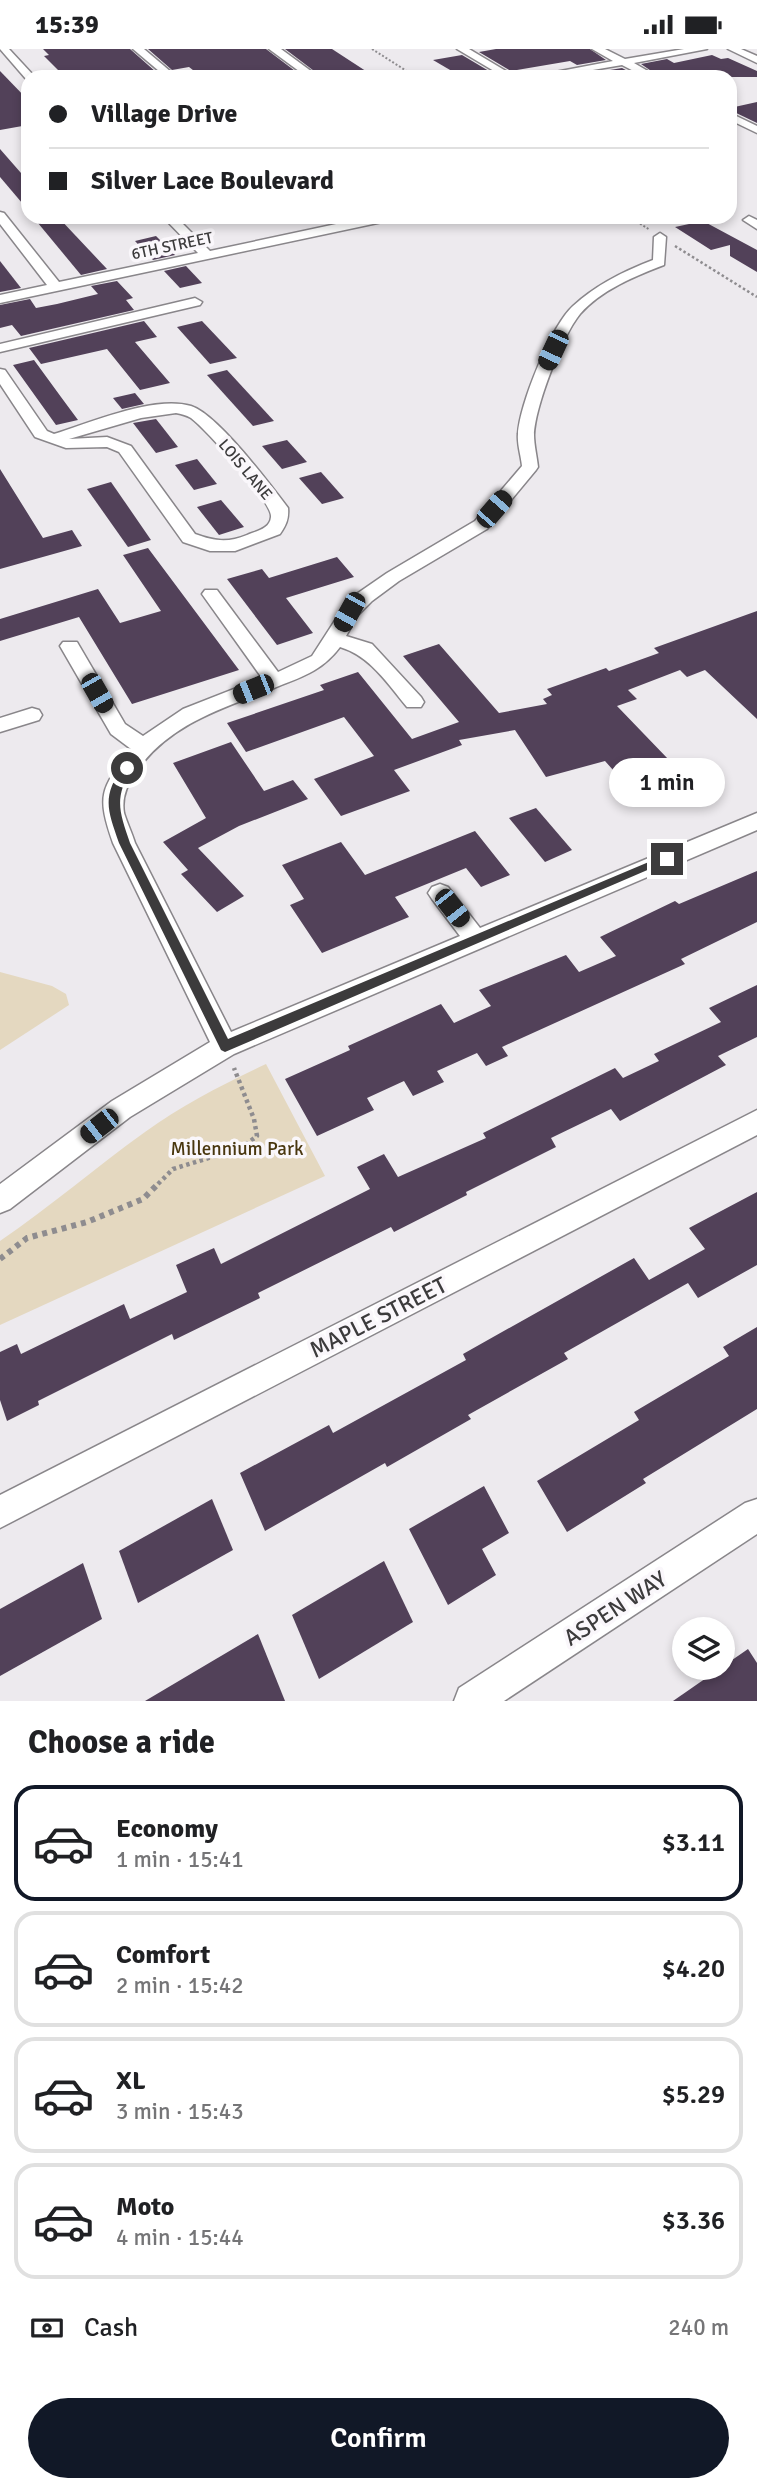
<!DOCTYPE html>
<html lang="en">
<head>
<meta charset="utf-8">
<style>
  body { margin:0; font-family:Signika,sans-serif; background:#f2f2f2; color:#202124; height:100vh; display:flex; flex-direction:column; font-size:26px; white-space:nowrap }
  * { box-sizing:border-box; margin:0 }
  p { font-size:23px; color:#757577 }
  .icon { flex:none; width:38px; height:38px; fill:none; stroke:currentColor; stroke-width:2; stroke-linecap:round; stroke-linejoin:round }
  .map { position:relative; height:1652px; overflow:hidden }
  .details { display:flex; flex-direction:column; background:#fff; flex:1 }
  .details>* { flex:none }
  .banner { position:absolute; left:21px; top:21px; width:716px; height:154px; border-radius:21px; box-shadow:0 4px 10px #0003; display:grid; align-content:center; height:154px; padding:0 28px; background:#fff }
  .controls { position:absolute; left:672px; top:1568px; display:grid; gap:14px }
  .controls a { display:grid; place-items:center; width:63px; height:63px; border-radius:50%; background:#fff; box-shadow:0 4px 10px #0003; font-size:35px }
  .end { position:absolute; width:32px; height:32px; margin:-16px; border:9px solid #3c3b3c; background:#fff; box-shadow:0 0 0 4px #fff }
  .from { border-radius:50% }
  .bubble { position:absolute; height:49px; border-radius:24px; background:#fff; box-shadow:0 4px 10px #0003; font-size:23px; font-weight:600; line-height:49px; text-align:center }
  .car { position:absolute; width:21px; height:42px; margin:-21px -10px; border-radius:9px; box-shadow:0 0 5px 2px #0007; background:linear-gradient(#222 24%,#8ab4d8 0 40%,#222 0 76%,#8ab4d8 0 86%,#222 0) }
  .banner b { display:flex; align-items:center; gap:24px; height:66px; font-size:26px }
  .banner b+b { border-top:2px solid #e0e0e0 }
  .banner i { width:18px; height:18px; background:#202124 }
  ul { padding:0; list-style:none }
  li { display:flex; align-items:center; gap:21px; height:116px; margin:0 14px 10px; padding:0 14px; border:4px solid #e0e0e0; border-radius:21px }
  li div { flex:1 }
  li b { display:block; font-size:26px }
  li em { font-style:normal; font-weight:600 }
  li.selected { border-color:#111827 }
  li>.icon { width:63px; height:63px; stroke-width:1.5 }
  h2 { padding:0 28px; font-size:32px; line-height:84px }
  .pay { display:flex; align-items:center; gap:18px; height:77px; padding:0 28px; font-size:26px }
  .pay p { margin-inline-start:auto }
  .primary-button { display:flex; gap:14px; margin-top:auto; padding:14px 28px }
  .primary-button a { flex:1; height:80px; border-radius:42px; background:#111827; color:#fff; font-size:28px; font-weight:600; line-height:80px; text-align:center }
  .status { display:flex; justify-content:space-between; align-items:center; height:49px; padding:0 35px; background:#fff; direction:ltr }
  .status svg { height:19px; fill:currentColor }
  .map>svg:first-child { display:block }
  .green { fill:#e4d8c0 }
  .building { fill:#524159 }
  .lines { fill:none; stroke-linecap:round; stroke-linejoin:round }
  .minor-casing { stroke:#89868a; stroke-width:3 }
  .path-far3 { stroke:#8e8c8f; stroke-width:2; stroke-dasharray:2 2; stroke-linecap:butt }
  .path-far2 { stroke:#8e8c8f; stroke-width:2.5; stroke-dasharray:2.5 2.5; stroke-linecap:butt }
  .path-far1 { stroke:#8e8c8f; stroke-width:4.5; stroke-dasharray:3.5 3.5; stroke-linecap:butt }
  .path { stroke:#8e8c8f; stroke-width:6; stroke-dasharray:5 5; stroke-linecap:butt }
  .minor { fill:#fff; fill-rule:evenodd }
  .route { fill:#3c3b3c }
  .labels { text-anchor:middle; stroke-width:7; stroke-linejoin:round; paint-order:stroke }
  .far-street-label { font-size:16px; fill:#3c3b3c; stroke:#faf7fb }
  .park-label { font-size:19px; fill:#49370f; stroke:#faf7fb }
  .near-street-label { font-size:23px; fill:#3c3b3c; stroke:#faf7fb }
</style>
</head>
<body>
<div class="status"><b>15:39</b><svg viewBox="0 0 49 12"><path d="M0 12V9h3v3zM5 12V6h3v6zM10 12V3h3v9zM15 12V0h3v12zM26 1h20v11H26zM47 4h2v5h-2z"/></svg></div>
<div class="map">
<svg width="757" height="1652" viewBox="0 0 757 1652">
  <rect width="100%" height="100%" fill="#edeaee"/>
  <g class="green">
    <polygon points="0,923 52,937 66,945 69,956 0,1001"/>
    <path d="M 266,1015 L 325,1127 L 0,1276 L 0,1192 C 50,1158 96,1118 145,1083 C 182,1056 224,1035 266,1015 Z"/>
  </g>
  <g class="building">
    <polygon points="43,0 130,0 156,23 127,28 72,28 68,24 62,25 44,7 49,6"/>
    <polygon points="148,0 266,0 303,28 202,28 189,18 172,21"/>
    <polygon points="285,0 332,0 375,28 322,28"/>
    <polygon points="496,0 590,0 606,11 577,16 570,12 511,22 479,3"/>
    <polygon points="462,6 494,25 462,28 433,11"/>
    <polygon points="712,6 721,10 728,9 757,22 757,28 660,28 641,15 667,10 674,14"/>
    <polygon points="622,19 639,28 600,28 592,24"/>
    <polygon points="0,22 28,51 28,76 0,81"/>
    <polygon points="757,53 757,74 730,61 730,59"/>
    <polygon points="0,100 28,132 28,161 0,128"/>
    <polygon points="33,168 58,168 107,220 81,226"/>
    <polygon points="703,172 757,201 757,223 730,207 730,196 711,201 675,178"/>
    <polygon points="156,187 175,206 153,211 135,192"/>
    <polygon points="0,212 21,239 0,243"/>
    <polygon points="186,217 202,234 180,239 164,222"/>
    <polygon points="117,232 133,249 126,251 134,261 21,287 12,276 0,279 0,256 30,250 36,259 57,255 98,245 91,237"/>
    <polygon points="144,272 157,288 135,293 170,334 140,341 107,300 41,315 29,299"/>
    <polygon points="202,272 237,309 210,315 177,278"/>
    <polygon points="34,311 61,348 78,371 56,376 13,316"/>
    <polygon points="227,321 274,372 253,377 207,326"/>
    <polygon points="135,344 144,355 122,360 113,349"/>
    <polygon points="156,370 160,375 178,398 156,404 133,374"/>
    <polygon points="287,391 307,413 282,420 262,397"/>
    <polygon points="197,410 217,435 194,441 175,416"/>
    <polygon points="0,420 43,489 72,481 82,497 0,520"/>
    <polygon points="321,423 344,449 322,455 299,429"/>
    <polygon points="111,433 129,459 151,491 128,498 87,440"/>
    <polygon points="221,451 244,478 219,486 197,458"/>
    <polygon points="148,499 239,621 132,655 79,568 0,592 0,570 98,540 120,574 161,562 123,506"/>
    <polygon points="337,508 354,528 286,549 313,584 277,596 227,530 262,520 269,529"/>
    <polygon points="757,562 757,670 705,621 687,628 680,621 628,641 637,650 617,657 669,711 621,730 605,712 546,728 515,681 459,691 462,696 394,721 410,742 341,767 314,730 374,707 344,668 246,703 227,674 324,641 320,636 358,623 412,690 459,673 403,607 439,595 499,664 547,655 543,650 552,646 547,640 606,619 609,622 659,604 654,599"/>
    <polygon points="231,693 264,742 293,731 308,750 239,777 198,799 244,847 217,863 181,825 188,821 163,793 206,769 173,714"/>
    <polygon points="536,759 572,801 545,813 509,769"/>
    <polygon points="475,782 510,826 481,838 466,819 395,848 409,868 322,904 290,856 304,850 282,816 341,793 365,826"/>
    <polygon points="757,822 757,873 681,910 685,915 502,998 508,1007 486,1017 477,1004 437,1022 444,1033 413,1047 404,1032 367,1049 374,1061 317,1087 285,1030 350,1001 348,997 441,955 454,974 491,957 479,941 566,906 579,923 616,907 600,888 675,852 679,855"/>
    <polygon points="757,936 757,988 718,1007 726,1016 620,1072 611,1060 551,1089 556,1098 466,1143 467,1146 394,1183 391,1178 258,1244 260,1249 174,1291 172,1285 38,1352 39,1356 7,1372 0,1351 0,1303 17,1295 21,1305 124,1255 130,1270 187,1243 176,1216 214,1199 221,1215 370,1140 357,1118 384,1105 398,1128 486,1089 483,1084 615,1019 623,1029 659,1012 654,1005 721,973 709,959"/>
    <polygon points="757,1143 757,1216 698,1249 688,1234 564,1304 568,1310 468,1366 471,1370 387,1418 385,1414 265,1482 240,1424 329,1376 333,1384 466,1311 463,1305 634,1209 649,1231 705,1200 689,1179"/>
    <polygon points="757,1278 757,1360 643,1430 646,1434 567,1483 537,1432 639,1371 634,1363 729,1307 723,1298"/>
    <polygon points="484,1437 509,1484 482,1500 496,1526 448,1556 409,1480"/>
    <polygon points="212,1450 233,1501 138,1554 119,1502"/>
    <polygon points="384,1512 413,1573 319,1630 292,1566"/>
    <polygon points="83,1514 102,1570 0,1627 0,1560"/>
    <polygon points="258,1585 285,1652 145,1652"/>
    <polygon points="748,1600 757,1614 757,1652 673,1652"/>
  </g>
  <g class="lines">
    <defs>
      <g id="minor">
        <polygon points="0,0 9,0 35,28 26,30"/>
        <polygon points="133,0 144,0 177,28 166,28"/>
        <polygon points="269,0 281,0 319,28 307,28"/>
        <polygon points="457,0 469,0 516,28 504,28"/>
        <polygon points="592,0 605,0 625,10 684,0 707,0 634,14 658,28 645,28 622,16 552,28 529,28 613,12"/>
        <polygon points="728,0 741,0 757,7 757,14"/>
        <polygon points="730,64 757,77 757,84 730,71"/>
        <polygon points="0,163 4,164 59,233 198,204 163,168 176,168 210,202 369,168 393,168 387,172 0,254 0,246 47,236 0,175"/>
        <polygon points="749,167 757,171 757,180 743,171"/>
        <path d="M 660,184 L 666,188 L 664,216 C 635,227 601,241 580,265 C 562,287 535,358 534,386 C 534,396 537,408 538,418 L 536,421 L 487,480 L 399,532 L 372,552 L 358,566 L 346,587 L 372,595 L 421,648 L 424,653 L 421,658 L 407,658 C 387,634 370,607 340,598 C 321,623 301,628 274,639 C 224,659 171,674 138,720 C 129,733 121,746 124,764 C 127,774 132,784 135,794 L 231,983 L 460,887 L 432,850 L 428,844 L 432,838 L 440,835 L 448,838 L 480,879 L 757,764 L 757,781 L 234,1005 L 130,1068 L 10,1160 L 0,1164 L 0,1135 L 112,1052 L 210,993 L 113,794 C 96,745 101,740 131,700 L 111,685 L 60,597 L 63,593 L 77,593 L 125,675 L 143,687 L 183,660 L 262,629 L 202,545 L 205,541 L 217,541 L 278,623 L 312,607 L 343,559 L 358,544 L 387,524 L 475,472 L 522,417 C 521,407 517,395 518,385 C 520,355 551,277 573,257 C 596,236 624,222 653,211 L 654,188 Z"/>
        <polygon points="195,249 202,253 200,256 0,303 0,295"/>
        <path d="M 0,320 L 5,321 L 47,382 L 54,385 C 90,374 154,346 191,357 C 217,365 270,435 288,459 C 289,470 286,476 280,485 L 235,502 L 210,502 L 183,493 L 119,403 L 107,398 L 66,399 L 35,388 L 0,335 ZM 176,364 C 181,365 186,366 191,369 C 205,379 273,454 271,468 C 270,480 256,482 247,486 C 228,494 214,492 195,485 L 131,397 L 107,388 L 69,390 L 141,369 Z"/>
        <polygon points="32,659 39,661 42,666 39,671 0,683 0,669"/>
        <polygon points="757,1061 757,1086 0,1479 0,1446"/>
        <polygon points="757,1450 757,1485 504,1652 454,1652 459,1639 745,1454"/>
      </g>
    </defs>
    <use href="#minor" class="minor-casing"/>
    <g class="path-far3">
      <polyline points="372,0 416,28"/>
      <polyline points="630,168 650,181"/>
    </g>
    <polyline class="path-far2" points="675,197 757,248"/>
    <polyline class="path-far1" points="158,1135 173,1120 241,1099 257,1087 254,1070 234,1019"/>
    <polyline class="path" points="0,1210 27,1189 87,1173 143,1150 159,1134"/>
    <use href="#minor" class="minor"/>
  </g>
  <path class="route" d="M 127,715 L 132,719 C 114,749 119,762 130,794 L 228,990 L 663,807 L 667,805 L 673,810 L 225,1003 L 221,1001 L 119,794 C 107,759 102,749 123,716 Z"/>
  <g class="labels">
    <g class="far-street-label">
      <text transform="translate(172 196) rotate(-12)" y="6">6TH STREET</text>
      <text transform="translate(246 420) rotate(50)" y="6">LOIS LANE</text>
    </g>
    <g class="park-label">
      <text x="237" y="1106">Millennium Park</text>
    </g>
    <g class="near-street-label">
      <text transform="translate(378 1268) rotate(-27)" y="8">MAPLE STREET</text>
      <text transform="translate(615 1559) rotate(-33)" y="8">ASPEN WAY</text>
    </g>
  </g>
</svg>
<div class="controls">
<a><svg class="icon" aria-label="layers" viewBox="0 0 24 24"><path d="M12 4l9 5-9 5-9-5zM3 14l9 5 9-5"/></svg></a>
</div>
<i class="end from" style="left:127px;top:719px"></i>
<i class="end" style="left:667px;top:810px"></i>
<div class="bubble" style="left:609px;top:709px;width:116px">1 min</div>
<i class="car" style="left:553px;top:301px;rotate:205deg"></i>
<i class="car" style="left:494px;top:460px;rotate:41deg"></i>
<i class="car" style="left:349px;top:563px;rotate:209deg"></i>
<i class="car" style="left:253px;top:640px;rotate:248deg"></i>
<i class="car" style="left:97px;top:644px;rotate:150deg"></i>
<i class="car" style="left:452px;top:859px;rotate:142deg"></i>
<i class="car" style="left:99px;top:1077px;rotate:232deg"></i>
<div class="banner">
<b><i class="from"></i>Village Drive</b>
<b><i></i>Silver Lace Boulevard</b>
</div>
</div>
<section class="details">
<h2>Choose a ride</h2>
<ul>
<li class="selected"><svg class="icon" aria-label="car" viewBox="0 0 24 24"><path d="M5 17H2v-5l4-1 3-4h7l3 4 3 1v5h-3M9 17h6M6 11h13"/><circle cx="7" cy="17" r="2"/><circle cx="17" cy="17" r="2"/></svg><div><b>Economy</b><p>1 min · 15:41</p></div><em>$3.11</em></li>
<li><svg class="icon" aria-label="car" viewBox="0 0 24 24"><path d="M5 17H2v-5l4-1 3-4h7l3 4 3 1v5h-3M9 17h6M6 11h13"/><circle cx="7" cy="17" r="2"/><circle cx="17" cy="17" r="2"/></svg><div><b>Comfort</b><p>2 min · 15:42</p></div><em>$4.20</em></li>
<li><svg class="icon" aria-label="car" viewBox="0 0 24 24"><path d="M5 17H2v-5l4-1 3-4h7l3 4 3 1v5h-3M9 17h6M6 11h13"/><circle cx="7" cy="17" r="2"/><circle cx="17" cy="17" r="2"/></svg><div><b>XL</b><p>3 min · 15:43</p></div><em>$5.29</em></li>
<li><svg class="icon" aria-label="car" viewBox="0 0 24 24"><path d="M5 17H2v-5l4-1 3-4h7l3 4 3 1v5h-3M9 17h6M6 11h13"/><circle cx="7" cy="17" r="2"/><circle cx="17" cy="17" r="2"/></svg><div><b>Moto</b><p>4 min · 15:44</p></div><em>$3.36</em></li>
</ul>
<div class="pay"><svg class="icon" aria-label="cash" viewBox="0 0 24 24"><path d="M3 7h18v10H3z"/><circle cx="12" cy="12" r="2"/></svg>Cash<p>240 m</p></div>
<div class="primary-button"><a>Confirm</a></div>
</section>
</body>
</html>
